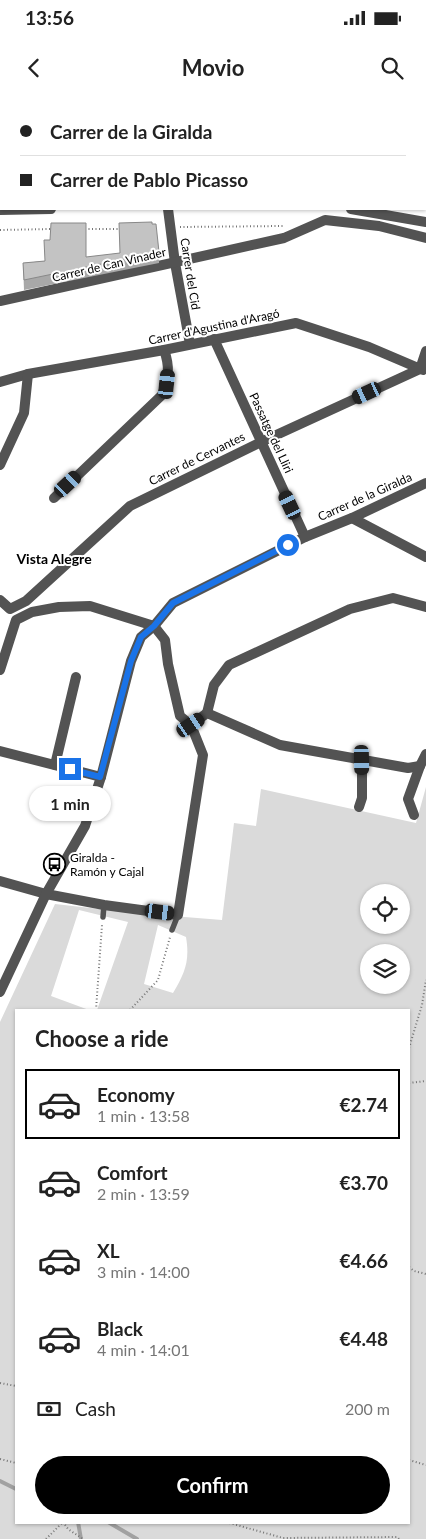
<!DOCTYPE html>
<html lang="en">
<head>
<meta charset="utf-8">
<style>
  body { margin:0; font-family:Lato,sans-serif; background:#f6f6f6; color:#222; height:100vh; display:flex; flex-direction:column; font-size:19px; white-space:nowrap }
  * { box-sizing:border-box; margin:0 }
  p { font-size:16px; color:#767676 }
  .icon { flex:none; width:28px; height:28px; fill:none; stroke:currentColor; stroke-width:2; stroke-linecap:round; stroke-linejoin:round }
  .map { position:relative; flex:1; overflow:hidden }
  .details { position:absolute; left:15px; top:909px; width:395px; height:515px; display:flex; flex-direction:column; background:#fff; border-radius:0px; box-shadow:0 1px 4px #0004 }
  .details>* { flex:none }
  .hud { position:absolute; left:0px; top:0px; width:426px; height:110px; box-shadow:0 1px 4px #0004; display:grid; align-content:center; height:110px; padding:0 20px; background:#fff }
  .tools { position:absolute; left:360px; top:784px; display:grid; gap:10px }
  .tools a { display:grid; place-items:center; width:50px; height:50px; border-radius:50%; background:#fff; box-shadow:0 1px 4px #0004; font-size:25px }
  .end { position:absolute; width:22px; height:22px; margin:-11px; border:6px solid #1a73e8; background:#fff; box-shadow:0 0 0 2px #fff }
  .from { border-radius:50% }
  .bubble { position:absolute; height:35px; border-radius:18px; background:#fff; box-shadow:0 1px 4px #0004; font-size:16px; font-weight:700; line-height:35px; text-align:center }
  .car { position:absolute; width:15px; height:30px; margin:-15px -8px; border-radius:6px; box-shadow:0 0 4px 1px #0007; background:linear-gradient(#222 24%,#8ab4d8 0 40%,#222 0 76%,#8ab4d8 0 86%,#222 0) }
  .hud b { display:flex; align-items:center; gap:18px; height:48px; font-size:19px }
  .hud b+b { border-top:1px solid #e0e0e0 }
  .hud i { width:12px; height:12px; background:#222 }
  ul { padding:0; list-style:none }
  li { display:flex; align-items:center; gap:15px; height:70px; margin:0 10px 8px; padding:0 10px; border:2px solid transparent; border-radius:0px }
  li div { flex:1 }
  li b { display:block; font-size:19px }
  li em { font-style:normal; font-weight:700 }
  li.current { border-color:#000 }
  li>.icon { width:45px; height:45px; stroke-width:1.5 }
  h2 { padding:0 20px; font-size:22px; line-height:60px }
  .pay { display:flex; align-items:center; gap:12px; height:55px; padding:0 20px; font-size:19px }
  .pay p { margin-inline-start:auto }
  .action { display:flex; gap:10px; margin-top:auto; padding:10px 20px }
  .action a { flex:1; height:58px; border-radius:30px; background:#000; color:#fff; font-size:20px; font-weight:700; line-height:58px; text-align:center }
  .status { display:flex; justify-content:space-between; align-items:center; height:35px; padding:0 25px; background:#fff; direction:ltr }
  .status svg { height:14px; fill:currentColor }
  header { display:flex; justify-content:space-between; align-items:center; height:65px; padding:0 20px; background:#fff; font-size:22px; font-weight:700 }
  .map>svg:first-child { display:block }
  .green { fill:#dadada; fill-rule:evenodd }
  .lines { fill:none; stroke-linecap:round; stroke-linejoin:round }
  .stream { stroke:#a1a1a1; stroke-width:4 }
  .path { stroke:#757575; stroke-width:2; stroke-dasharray:1 2.5; stroke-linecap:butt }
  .lane { stroke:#535353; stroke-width:5.5 }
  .street { stroke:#535353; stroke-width:10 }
  .wall { fill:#a8a8a8 }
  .building { fill:#c3c3c3; stroke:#888 }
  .route { stroke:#1a73e8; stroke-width:6 }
  .labels { text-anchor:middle; stroke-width:4; stroke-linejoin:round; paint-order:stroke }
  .street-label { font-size:12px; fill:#000; stroke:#fff }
  .poi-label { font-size:12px; fill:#000; stroke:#fff; text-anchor:start }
  .neighbourhood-label { font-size:14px; font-weight:bold; fill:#000; stroke:#fff }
</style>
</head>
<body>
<div class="status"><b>13:56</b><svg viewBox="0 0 49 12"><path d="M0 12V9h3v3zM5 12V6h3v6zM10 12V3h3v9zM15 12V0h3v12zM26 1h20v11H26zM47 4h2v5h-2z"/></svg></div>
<header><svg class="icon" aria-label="back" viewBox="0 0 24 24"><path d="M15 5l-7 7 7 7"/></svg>Movio<svg class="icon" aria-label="search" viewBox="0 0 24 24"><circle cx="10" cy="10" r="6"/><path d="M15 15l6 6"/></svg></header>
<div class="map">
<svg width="426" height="1439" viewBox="0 0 426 1439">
  <rect width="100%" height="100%" fill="#fff"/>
  <path class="green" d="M 426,687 L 426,1439 L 0,1439 L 0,922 L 55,804 L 135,813 L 222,820 L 234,723 L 256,726 L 261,689 L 416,723 ZM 369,792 L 401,792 L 401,825 L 369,825 ZM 79,810 L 128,822 L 97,910 L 409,910 L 409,1422 L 16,1422 L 16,910 L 89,910 L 51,896 ZM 158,825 L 186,837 C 190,861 185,873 173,893 L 144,884 ZM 369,852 L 401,852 L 401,885 L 369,885 Z"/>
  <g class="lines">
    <g class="stream">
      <polyline points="0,1381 16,1389"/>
      <polyline points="78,1422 81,1439"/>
      <polyline points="108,1422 137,1439"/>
    </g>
    <g class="path">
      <polyline points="180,127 283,126"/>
      <polyline points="85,129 121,129"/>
      <polyline points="0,130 51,129"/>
      <polyline points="96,910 102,825"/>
      <polyline points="130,910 158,880 170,837"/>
      <polyline points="409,948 422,905 426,880"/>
      <polyline points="409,983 426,981"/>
      <polyline points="409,1167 414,1171 426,1174"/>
      <polyline points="0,1283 16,1286"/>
      <polyline points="0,1359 16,1363"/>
      <polyline points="409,1360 426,1365"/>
      <polyline points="63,1422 68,1429 83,1439"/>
      <polyline points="226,1422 283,1438 397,1437 399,1439"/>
      <polyline points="46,1439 63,1422"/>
    </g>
    <g class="lane">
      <polyline points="103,817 104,805"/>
      <polyline points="172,830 178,815"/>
    </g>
    <g class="street">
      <polyline points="167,0 167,1"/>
      <polyline points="23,1 46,0"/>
      <polyline points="252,1 252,0"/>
      <polyline points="0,2 1,2"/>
      <polyline points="168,109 175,163 190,244"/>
      <polyline points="351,109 426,122"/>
      <polyline points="0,110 51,109"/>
      <polyline points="0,201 284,138 325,120 379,126 426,138"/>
      <polyline points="214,239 305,437"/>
      <polyline points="0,282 28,274 164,250 296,223 369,247 423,270"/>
      <polyline points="0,365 24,313 28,274"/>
      <path d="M 54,398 L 162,295 C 169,279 170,266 164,250"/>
      <polyline points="352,418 426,457"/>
      <polyline points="0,500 10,509 26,501 130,406 261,342 420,269 426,251"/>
      <polyline points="0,570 16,520 32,512 59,507 90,506 154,526 165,540 168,564 180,616 191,625 203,655 178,815 104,805 46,794 0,781"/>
      <polyline points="207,613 214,585 229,565 350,509 393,498 426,507"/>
      <polyline points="191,625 207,613 280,645 408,668 420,666"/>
      <polyline points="0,651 101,677"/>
      <polyline points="55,665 76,577"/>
      <polyline points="359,707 362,698 362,660"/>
      <polyline points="414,715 408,699 420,666 426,654"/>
      <polyline points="0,892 46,794 85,726 101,677 131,561 141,537 154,526 173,503 305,437 352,418 426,383"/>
    </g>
  </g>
  <polygon class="wall" points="159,152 159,163 24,190 23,163 120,154"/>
  <g class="building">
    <polygon points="346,0 374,0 375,1 346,1"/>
    <polygon points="152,122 152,124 156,124 159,152 24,180 23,163 45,161 44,140 50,140 51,123 86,123 86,157 120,153 119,123"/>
  </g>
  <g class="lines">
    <polyline class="route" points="70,669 100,677 131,561 141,537 154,526 173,503 288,445"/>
  </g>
  <defs>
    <symbol id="bus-ring" viewBox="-11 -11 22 22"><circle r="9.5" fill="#fff" stroke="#000" stroke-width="1.5"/><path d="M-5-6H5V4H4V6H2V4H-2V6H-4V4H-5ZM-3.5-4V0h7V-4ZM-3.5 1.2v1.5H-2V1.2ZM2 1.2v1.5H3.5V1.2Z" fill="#000"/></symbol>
  </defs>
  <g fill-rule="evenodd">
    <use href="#bus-ring" x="42" y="752" width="25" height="25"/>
  </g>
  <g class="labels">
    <g class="street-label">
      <text transform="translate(109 165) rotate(-13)" y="4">Carrer de Can Vinader</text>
      <text transform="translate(190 174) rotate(81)" y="4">Carrer del Cid</text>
      <text transform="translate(214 227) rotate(-12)" y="4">Carrer d'Agustina d'Aragó</text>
      <text transform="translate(271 333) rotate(65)" y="4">Passatge del Lliri</text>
      <text transform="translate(197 359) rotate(-26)" y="4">Carrer de Cervantes</text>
      <text transform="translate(365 397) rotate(-24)" y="4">Carrer de la Giralda</text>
    </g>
    <g class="poi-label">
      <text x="70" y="762">Giralda -<tspan x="70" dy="14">Ramón y Cajal</tspan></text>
    </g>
    <g class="neighbourhood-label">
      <text x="54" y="464">Vista Alegre</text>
    </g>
  </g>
</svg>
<div class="tools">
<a><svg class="icon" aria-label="locate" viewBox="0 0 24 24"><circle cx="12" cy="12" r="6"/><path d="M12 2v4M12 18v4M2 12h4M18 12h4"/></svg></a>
<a><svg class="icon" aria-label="layers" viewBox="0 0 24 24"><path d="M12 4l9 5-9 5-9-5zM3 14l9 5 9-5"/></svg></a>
</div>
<i class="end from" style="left:288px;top:445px"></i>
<i class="end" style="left:70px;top:669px"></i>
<div class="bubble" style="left:29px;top:686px;width:82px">1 min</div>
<i class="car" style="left:167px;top:284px;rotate:6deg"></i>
<i class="car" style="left:367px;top:293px;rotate:245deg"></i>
<i class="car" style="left:68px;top:384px;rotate:47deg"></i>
<i class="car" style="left:290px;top:405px;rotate:335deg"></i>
<i class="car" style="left:191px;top:625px;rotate:56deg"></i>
<i class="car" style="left:362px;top:660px;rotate:179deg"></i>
<i class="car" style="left:160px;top:812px;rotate:97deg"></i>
<div class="hud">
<b><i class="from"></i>Carrer de la Giralda</b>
<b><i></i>Carrer de Pablo Picasso</b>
</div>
<section class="details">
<h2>Choose a ride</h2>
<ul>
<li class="current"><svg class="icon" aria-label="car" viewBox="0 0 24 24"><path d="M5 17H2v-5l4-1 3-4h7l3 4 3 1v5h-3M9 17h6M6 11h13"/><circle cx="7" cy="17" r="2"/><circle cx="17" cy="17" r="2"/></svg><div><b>Economy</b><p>1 min · 13:58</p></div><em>€2.74</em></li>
<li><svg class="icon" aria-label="car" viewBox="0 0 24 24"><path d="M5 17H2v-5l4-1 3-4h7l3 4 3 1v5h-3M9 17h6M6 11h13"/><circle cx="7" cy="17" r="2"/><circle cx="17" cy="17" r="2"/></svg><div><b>Comfort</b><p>2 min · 13:59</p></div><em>€3.70</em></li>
<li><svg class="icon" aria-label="car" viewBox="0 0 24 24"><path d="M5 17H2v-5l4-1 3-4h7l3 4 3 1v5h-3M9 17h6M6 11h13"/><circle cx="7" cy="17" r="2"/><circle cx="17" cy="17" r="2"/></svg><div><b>XL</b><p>3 min · 14:00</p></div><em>€4.66</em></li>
<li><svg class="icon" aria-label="car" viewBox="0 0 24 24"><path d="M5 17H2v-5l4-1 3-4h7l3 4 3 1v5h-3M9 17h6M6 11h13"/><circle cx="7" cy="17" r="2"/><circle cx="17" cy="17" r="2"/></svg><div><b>Black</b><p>4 min · 14:01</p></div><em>€4.48</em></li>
</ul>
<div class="pay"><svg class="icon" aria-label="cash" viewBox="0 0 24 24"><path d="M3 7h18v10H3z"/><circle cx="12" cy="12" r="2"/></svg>Cash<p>200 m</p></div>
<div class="action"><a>Confirm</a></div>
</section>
</div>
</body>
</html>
